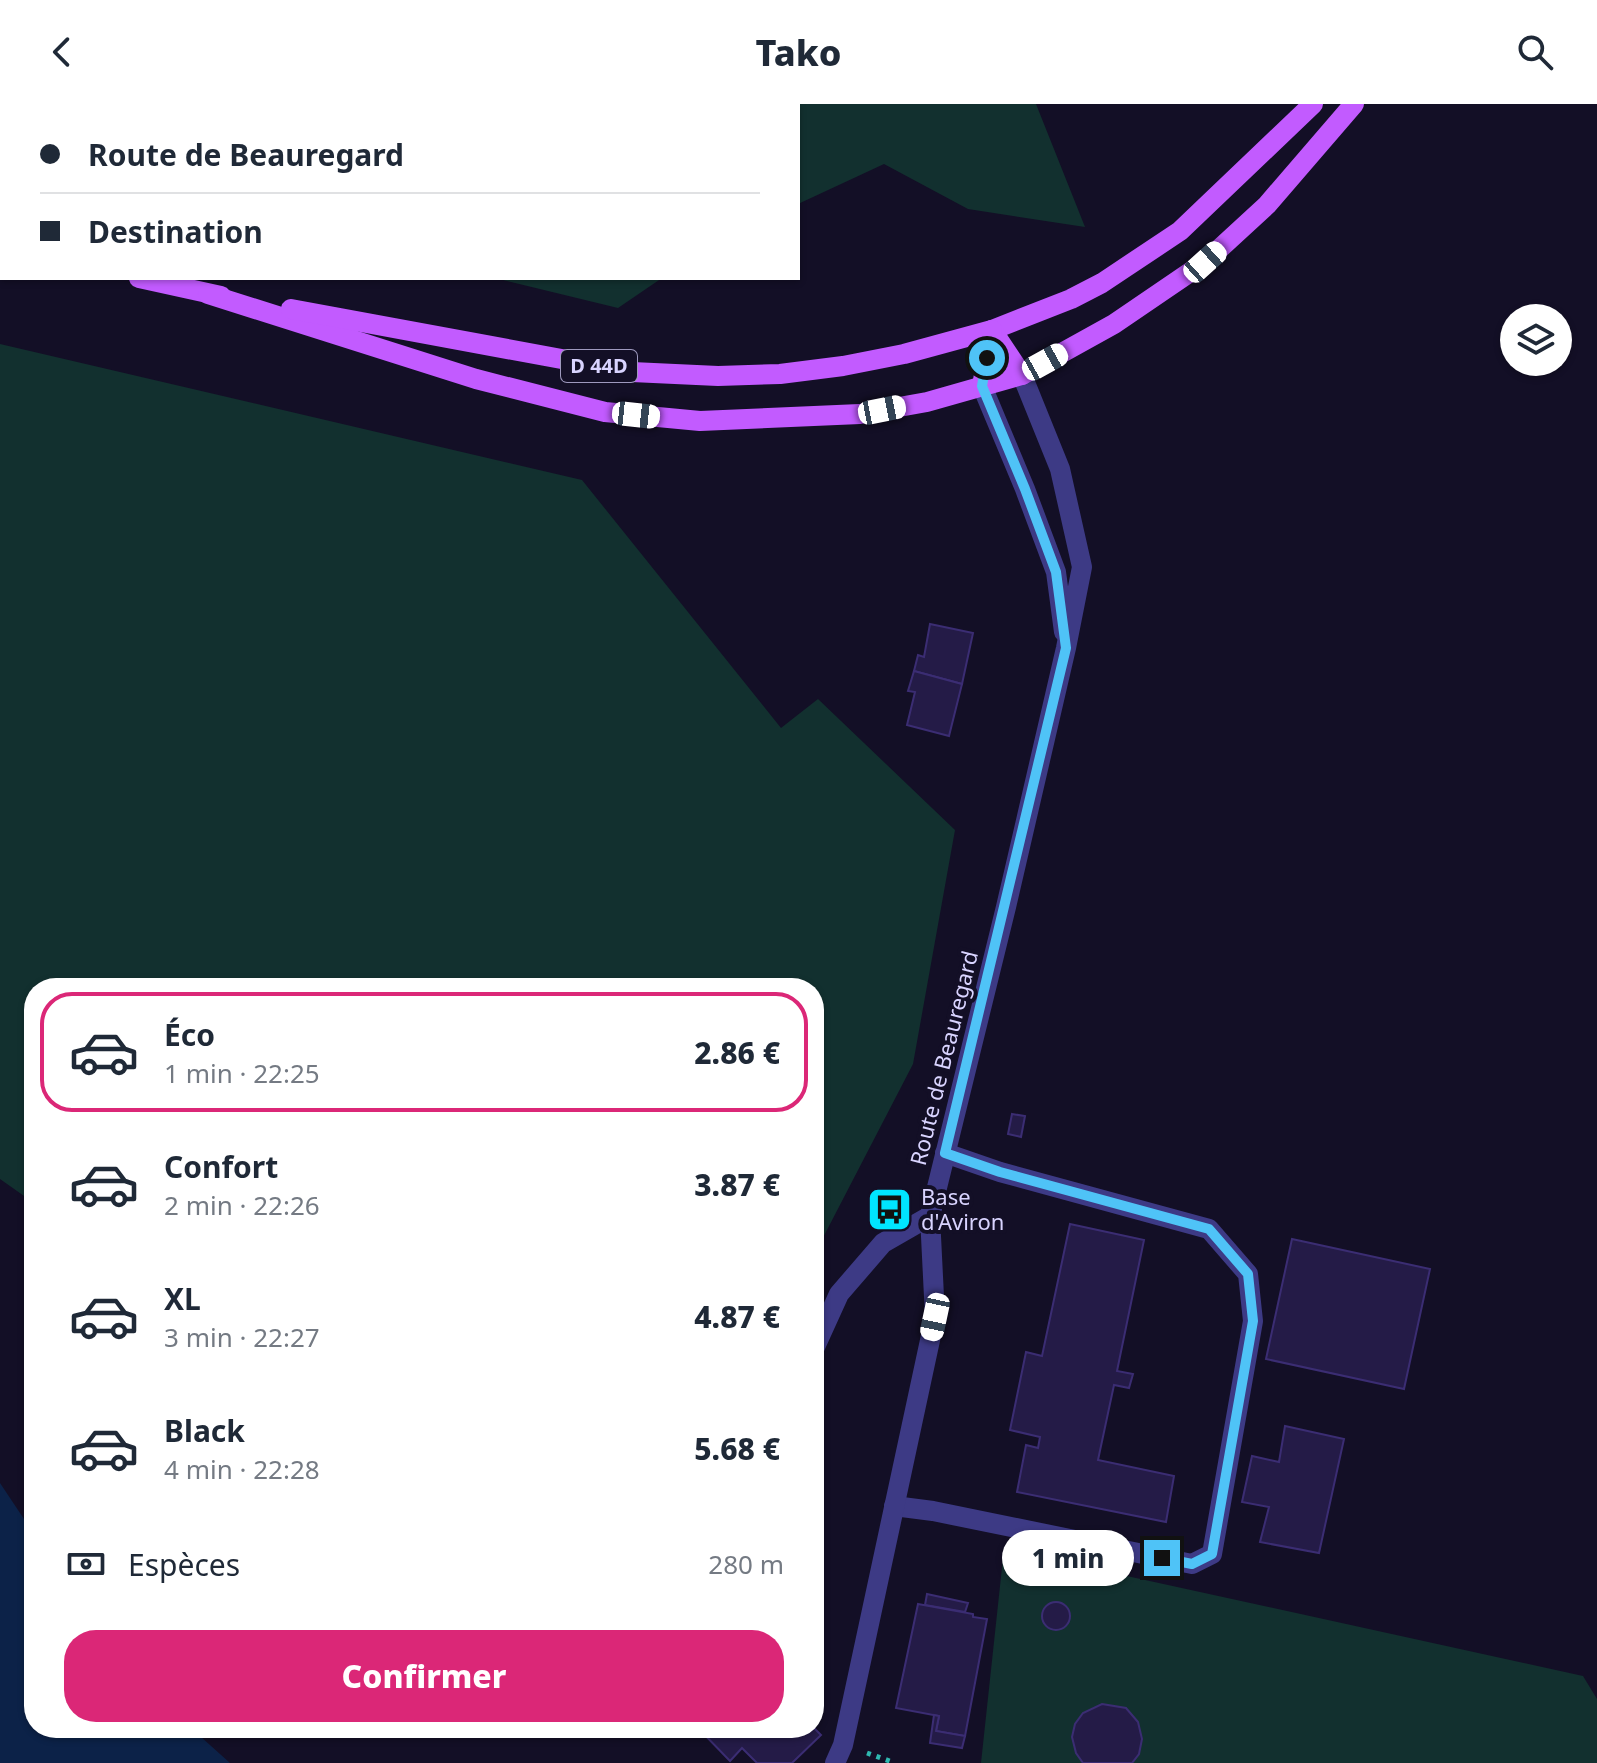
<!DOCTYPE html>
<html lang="fr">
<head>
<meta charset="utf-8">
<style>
  body { margin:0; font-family:"Noto Sans",sans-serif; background:#f2f2f3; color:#1f2937; height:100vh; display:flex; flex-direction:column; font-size:30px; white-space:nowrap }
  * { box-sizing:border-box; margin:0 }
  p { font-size:26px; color:#747a83 }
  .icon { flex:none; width:44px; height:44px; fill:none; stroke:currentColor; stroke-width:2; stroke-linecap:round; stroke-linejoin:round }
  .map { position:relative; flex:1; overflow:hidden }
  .drawer { position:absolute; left:24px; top:874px; width:800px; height:760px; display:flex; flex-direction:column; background:#fff; border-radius:32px; box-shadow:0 2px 6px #0004 }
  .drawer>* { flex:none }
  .hud { position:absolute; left:0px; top:0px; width:800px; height:176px; box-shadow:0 2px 6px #0004; display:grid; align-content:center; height:176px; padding:0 40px; background:#fff }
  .tools { position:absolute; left:1500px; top:200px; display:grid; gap:16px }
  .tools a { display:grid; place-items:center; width:72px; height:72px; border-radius:50%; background:#fff; box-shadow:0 2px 6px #0004; font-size:40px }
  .end { position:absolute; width:36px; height:36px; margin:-18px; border:10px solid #4fc3f7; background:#111; box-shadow:0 0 0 4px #111 }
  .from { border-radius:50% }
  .bubble { position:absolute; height:56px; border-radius:28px; background:#fff; box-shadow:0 2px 6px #0004; font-size:26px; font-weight:800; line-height:56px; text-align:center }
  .car { position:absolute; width:24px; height:48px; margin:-24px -12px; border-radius:10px; box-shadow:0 0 6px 2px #0007; background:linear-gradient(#fff 24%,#345 0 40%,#fff 0 76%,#345 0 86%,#fff 0) }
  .hud b { display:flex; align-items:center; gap:28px; height:76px; font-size:30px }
  .hud b+b { border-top:2px solid #e0e1e3 }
  .hud i { width:20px; height:20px; background:#1f2937 }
  ul { padding:14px 0 0; list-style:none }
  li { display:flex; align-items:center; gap:24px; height:120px; margin:0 16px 12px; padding:0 24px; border:4px solid transparent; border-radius:32px }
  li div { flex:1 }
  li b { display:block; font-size:30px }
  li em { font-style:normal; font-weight:800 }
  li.selected { border-color:#db2777 }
  li>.icon { width:72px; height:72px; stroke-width:1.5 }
  .pay { display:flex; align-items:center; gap:20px; height:88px; padding:0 40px; font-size:30px }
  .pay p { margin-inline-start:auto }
  .cta { display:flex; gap:16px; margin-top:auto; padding:16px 40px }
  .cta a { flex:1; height:92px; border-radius:32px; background:#db2777; color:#fff; font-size:32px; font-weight:800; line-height:92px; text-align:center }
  header { display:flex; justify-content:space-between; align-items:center; height:104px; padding:0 40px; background:#fff; font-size:36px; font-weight:800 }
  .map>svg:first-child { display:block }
  .green { fill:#12302f }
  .water { fill:#0c2248 }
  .building { fill:#241b47; stroke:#3b2d73; stroke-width:2 }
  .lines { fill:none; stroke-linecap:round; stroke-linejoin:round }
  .path { stroke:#2fb8b0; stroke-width:5; stroke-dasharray:4 6; stroke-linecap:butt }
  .minor { stroke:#3d3a85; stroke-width:20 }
  .major { stroke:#c25bff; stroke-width:20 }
  .route { stroke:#4fc3f7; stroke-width:10 }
  .labels { text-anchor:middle; stroke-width:8; stroke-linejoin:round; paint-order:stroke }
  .shield { fill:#130f26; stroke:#9e99be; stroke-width:2 }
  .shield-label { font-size:20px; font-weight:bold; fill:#d9d4ff }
  .street-label { font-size:22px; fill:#d9d4ff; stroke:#130f26 }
  .poi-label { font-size:22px; fill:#d9d4ff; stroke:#130f26; text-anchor:start }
</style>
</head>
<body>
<header><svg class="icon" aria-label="back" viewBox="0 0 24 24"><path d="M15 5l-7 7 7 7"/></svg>Tako<svg class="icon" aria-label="search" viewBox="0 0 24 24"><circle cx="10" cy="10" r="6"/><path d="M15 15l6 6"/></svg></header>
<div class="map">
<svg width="1597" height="1659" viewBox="0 0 1597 1659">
  <rect width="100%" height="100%" fill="#130f26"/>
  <g class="green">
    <polygon points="0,0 1036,0 1085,123 968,105 884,60 798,100 798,2 2,2 2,52"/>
    <polygon points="495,174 662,174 618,204"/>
    <polygon points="0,240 582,376 781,624 818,595 955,726 913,960 814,1151 814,884 34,884 34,1099 0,1075"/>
    <polygon points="1004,1445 1583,1572 1597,1595 1597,1659 981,1659"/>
  </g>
  <polygon class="water" points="0,1379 34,1430 34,1624 191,1624 230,1659 0,1659"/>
  <g class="building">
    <polygon points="930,520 973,529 962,580 914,567 918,551 924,553"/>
    <polygon points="914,567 962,580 949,632 907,621 915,588 908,587"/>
    <polygon points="1012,1010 1025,1012 1021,1033 1008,1030"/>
    <polygon points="1070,1120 1144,1136 1117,1267 1133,1270 1129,1284 1114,1281 1098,1356 1174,1372 1166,1418 1017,1388 1026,1341 1038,1344 1040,1333 1010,1326 1026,1248 1042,1252"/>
    <polygon points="1292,1135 1430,1165 1404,1285 1266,1255"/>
    <polygon points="1285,1322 1344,1335 1319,1449 1260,1438 1269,1403 1242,1398 1252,1352 1279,1358"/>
    <polygon points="927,1490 968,1499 965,1508 925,1501"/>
    <circle cx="1056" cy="1512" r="14"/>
    <polygon points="918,1500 973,1510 973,1513 987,1515 965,1632 936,1627 939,1612 896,1604"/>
    <polygon points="1102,1600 1126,1604 1138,1618 1142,1635 1139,1650 1132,1659 1083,1659 1076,1649 1072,1633 1075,1620 1083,1609"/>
    <polygon points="934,1611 939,1612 936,1627 965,1632 962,1644 930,1639"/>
    <polygon points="698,1624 814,1624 821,1631 792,1659 757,1659 742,1644 730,1657"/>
  </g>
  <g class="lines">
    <polyline class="path" points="867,1649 895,1659"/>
    <g class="minor">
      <polyline points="982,282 1025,385 1056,468 1064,528"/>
      <polyline points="814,1245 839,1190 883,1139 930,1112"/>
      <polyline points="894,1402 933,1407 1192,1460 1212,1450 1253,1217 1248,1170 1209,1125 1000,1068 945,1049"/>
      <polyline points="835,1659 843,1641 935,1213 930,1112 1006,803 1066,544 1082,463 1060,365 1022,271"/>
    </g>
    <g class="major">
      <polyline points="0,143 2,143"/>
      <polyline points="139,174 221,192"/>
      <polyline points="208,190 476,275 605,308 700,317 860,310 927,298 1022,271 1114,220 1205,158 1267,101 1354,0"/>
      <polyline points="291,205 632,268 718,272 780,270 843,262 904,250 992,226 1071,195 1102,179 1180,127 1313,0"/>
      <polyline points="992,226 1022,271"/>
      <polyline points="982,282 992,226"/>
    </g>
  </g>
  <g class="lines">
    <polyline class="route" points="987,254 982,282 1025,385 1056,468 1066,544 945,1049 1000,1068 1209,1125 1248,1170 1253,1217 1212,1450 1192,1460 1162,1454"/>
  </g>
  <defs>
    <symbol id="bus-square" viewBox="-11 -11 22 22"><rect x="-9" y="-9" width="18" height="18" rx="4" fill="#00e5ff" stroke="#130f26"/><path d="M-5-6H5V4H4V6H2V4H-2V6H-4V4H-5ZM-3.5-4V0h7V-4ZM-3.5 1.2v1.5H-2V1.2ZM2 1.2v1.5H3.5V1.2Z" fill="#111"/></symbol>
  </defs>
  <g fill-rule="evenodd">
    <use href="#bus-square" x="864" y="1080" width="51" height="51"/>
  </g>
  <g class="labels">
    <rect class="shield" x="561" y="246" width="76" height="32" rx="6"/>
    <g class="shield-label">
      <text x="599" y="269">D 44D</text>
    </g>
    <g class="street-label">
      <text transform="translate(944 954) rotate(-76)" y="8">Route de Beauregard</text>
    </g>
    <g class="poi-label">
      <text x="921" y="1101">Base<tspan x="921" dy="25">d'Aviron</tspan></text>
    </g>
  </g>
</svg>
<div class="tools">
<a><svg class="icon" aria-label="layers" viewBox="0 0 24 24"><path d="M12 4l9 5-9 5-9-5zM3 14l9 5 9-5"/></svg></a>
</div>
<i class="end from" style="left:987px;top:254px"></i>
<i class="end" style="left:1162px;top:1454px"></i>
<div class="bubble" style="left:1002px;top:1426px;width:132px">1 min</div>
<i class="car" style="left:1205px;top:158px;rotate:48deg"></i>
<i class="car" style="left:1045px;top:258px;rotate:61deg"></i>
<i class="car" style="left:882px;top:306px;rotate:79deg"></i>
<i class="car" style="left:636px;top:311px;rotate:96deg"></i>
<i class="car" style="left:935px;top:1213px;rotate:192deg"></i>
<div class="hud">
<b><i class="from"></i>Route de Beauregard</b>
<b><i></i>Destination</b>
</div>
<section class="drawer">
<ul>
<li class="selected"><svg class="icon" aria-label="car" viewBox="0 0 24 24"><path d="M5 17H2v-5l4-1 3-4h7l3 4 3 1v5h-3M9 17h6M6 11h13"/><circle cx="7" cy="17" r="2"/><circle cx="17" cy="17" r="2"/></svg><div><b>Éco</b><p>1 min · 22:25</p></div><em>2.86 €</em></li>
<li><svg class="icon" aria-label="car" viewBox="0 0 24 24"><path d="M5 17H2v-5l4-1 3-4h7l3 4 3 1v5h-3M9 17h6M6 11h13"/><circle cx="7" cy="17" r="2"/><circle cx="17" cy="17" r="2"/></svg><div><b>Confort</b><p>2 min · 22:26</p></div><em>3.87 €</em></li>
<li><svg class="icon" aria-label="car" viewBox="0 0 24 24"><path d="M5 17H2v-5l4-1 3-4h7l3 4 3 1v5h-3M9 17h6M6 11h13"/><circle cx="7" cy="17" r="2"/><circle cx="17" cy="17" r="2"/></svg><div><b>XL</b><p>3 min · 22:27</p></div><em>4.87 €</em></li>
<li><svg class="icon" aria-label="car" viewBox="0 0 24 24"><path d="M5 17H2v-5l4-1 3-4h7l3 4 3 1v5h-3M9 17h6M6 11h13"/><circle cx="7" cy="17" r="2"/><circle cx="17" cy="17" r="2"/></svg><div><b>Black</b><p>4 min · 22:28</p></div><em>5.68 €</em></li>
</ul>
<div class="pay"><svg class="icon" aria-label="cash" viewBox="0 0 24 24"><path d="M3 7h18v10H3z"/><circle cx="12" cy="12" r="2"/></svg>Espèces<p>280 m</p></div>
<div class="cta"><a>Confirmer</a></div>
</section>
</div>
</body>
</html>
